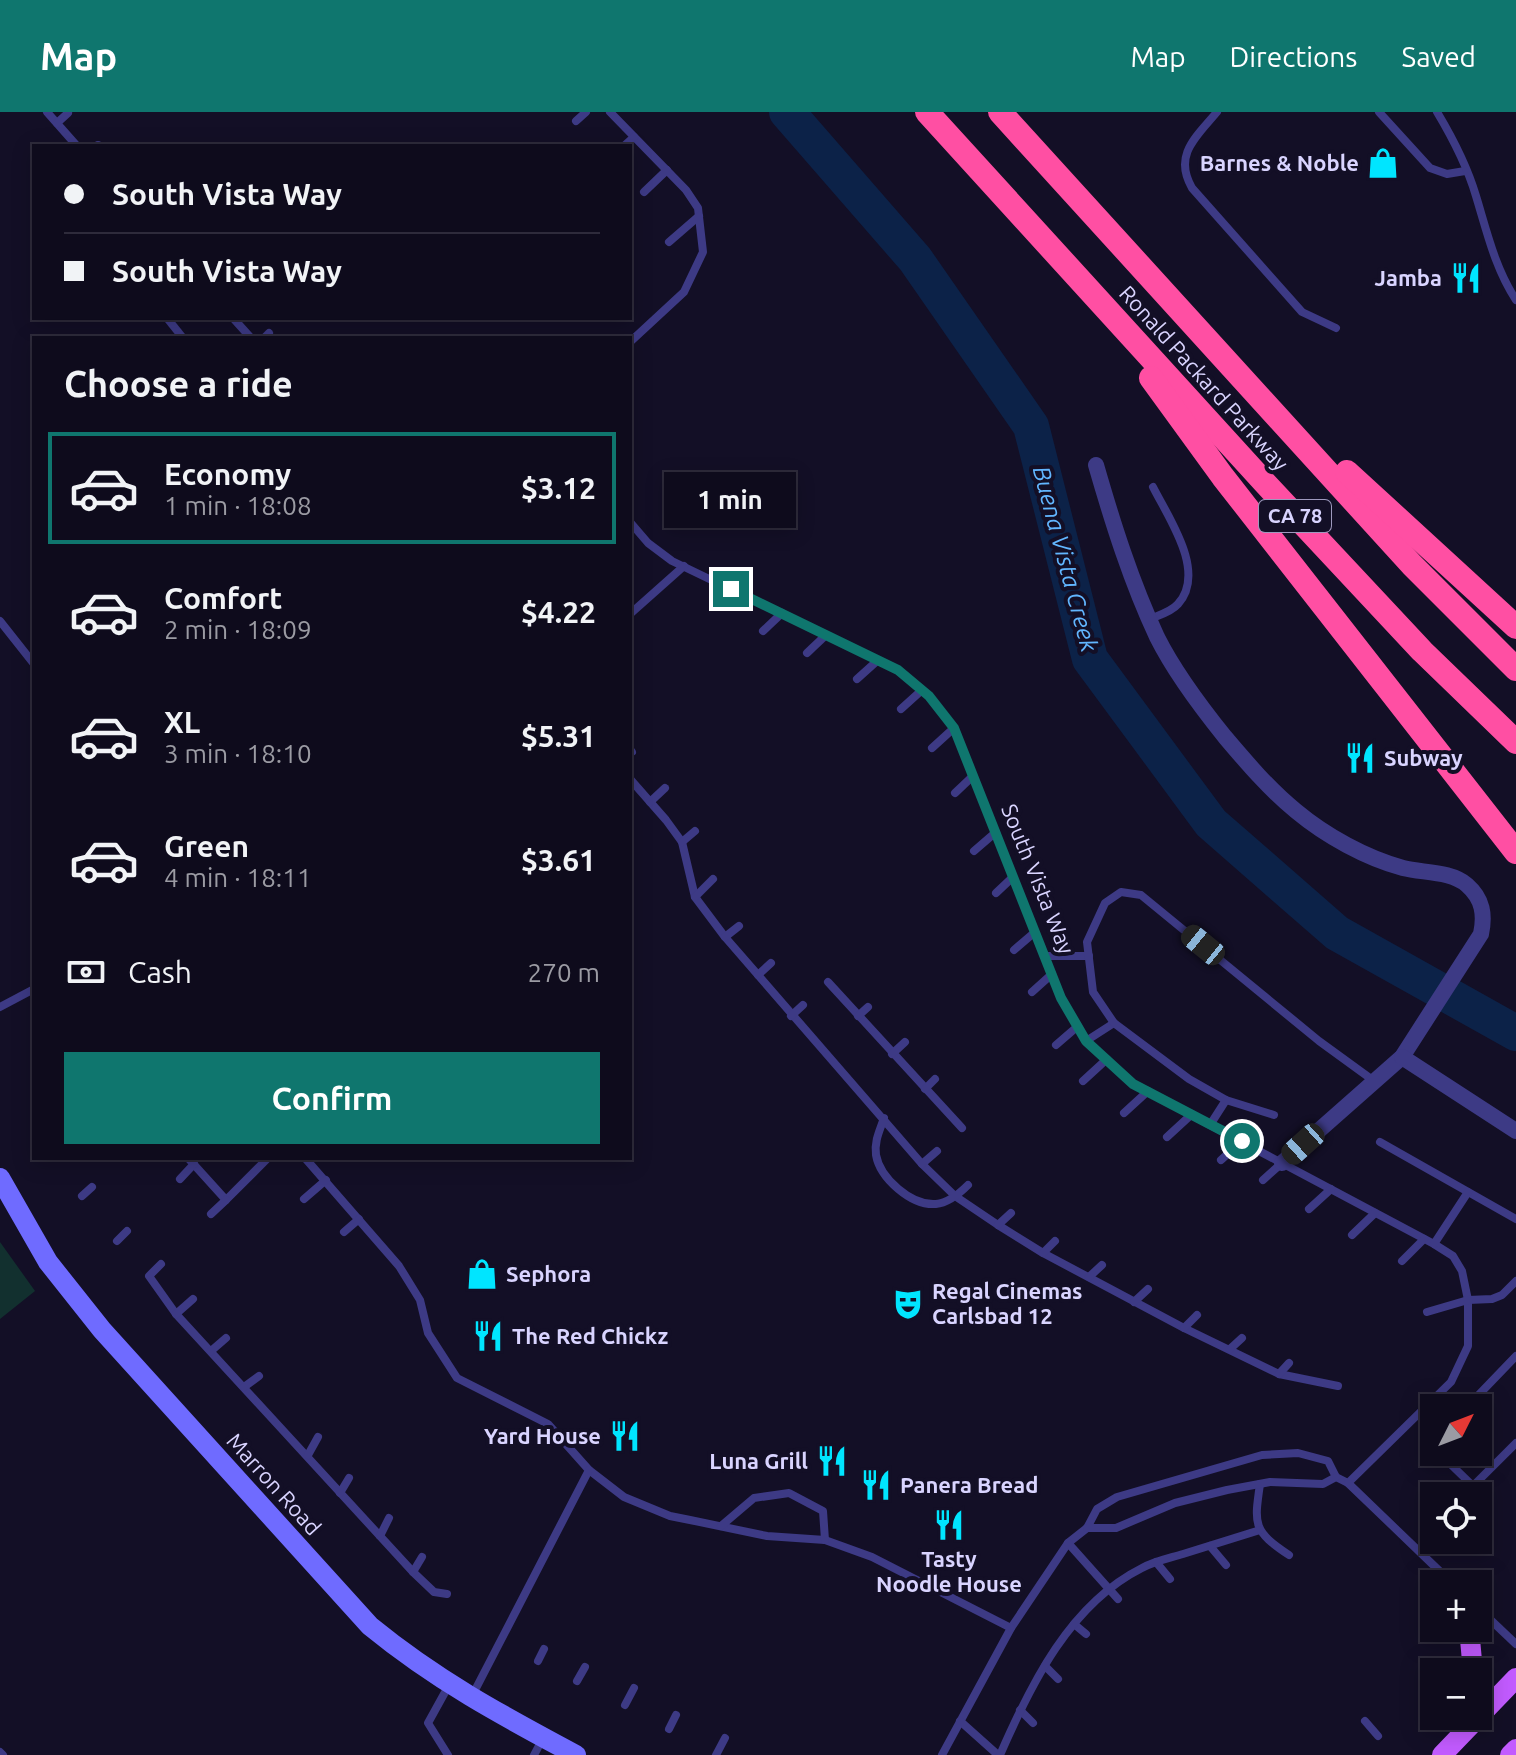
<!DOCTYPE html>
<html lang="en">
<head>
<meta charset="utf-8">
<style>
  body { margin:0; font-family:Ubuntu,sans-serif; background:#171425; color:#f1f3f6; height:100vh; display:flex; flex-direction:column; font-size:30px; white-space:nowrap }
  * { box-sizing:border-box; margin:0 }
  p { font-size:26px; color:#9b9ba3 }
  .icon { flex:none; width:44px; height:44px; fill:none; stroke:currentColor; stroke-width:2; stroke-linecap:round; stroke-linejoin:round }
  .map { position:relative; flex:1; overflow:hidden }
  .drawer { position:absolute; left:32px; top:224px; width:600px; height:824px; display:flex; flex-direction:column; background:#0e0b1c; border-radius:0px; box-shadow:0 4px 20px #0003,0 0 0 2px #2e2b3b }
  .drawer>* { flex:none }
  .top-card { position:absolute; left:32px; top:32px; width:600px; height:176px; border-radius:0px; box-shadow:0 4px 20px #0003,0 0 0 2px #2e2b3b; display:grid; align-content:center; height:176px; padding:0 32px; background:#0e0b1c }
  .needle { width:52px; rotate:48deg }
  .tools { position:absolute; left:1420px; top:1282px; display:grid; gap:16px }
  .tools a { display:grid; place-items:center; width:72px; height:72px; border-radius:0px; background:#0e0b1c; box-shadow:0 4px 20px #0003,0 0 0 2px #2e2b3b; font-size:40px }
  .end { position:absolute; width:36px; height:36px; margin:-18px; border:10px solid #0f766e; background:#fff; box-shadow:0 0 0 4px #fff }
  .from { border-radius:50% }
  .bubble { position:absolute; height:56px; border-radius:0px; background:#0e0b1c; box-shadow:0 4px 20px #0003,0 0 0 2px #2e2b3b; font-size:26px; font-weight:600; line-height:56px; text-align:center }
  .car { position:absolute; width:24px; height:48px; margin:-24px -12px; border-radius:10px; box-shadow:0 0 6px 2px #0007; background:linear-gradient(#222 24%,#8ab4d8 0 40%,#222 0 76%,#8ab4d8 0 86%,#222 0) }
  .top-card b { display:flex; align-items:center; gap:28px; height:76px; font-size:30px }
  .top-card b+b { border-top:2px solid #2e2b3b }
  .top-card i { width:20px; height:20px; background:#f1f3f6 }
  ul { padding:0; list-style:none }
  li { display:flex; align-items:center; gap:24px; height:112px; margin:0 16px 12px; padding:0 16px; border:4px solid transparent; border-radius:0px }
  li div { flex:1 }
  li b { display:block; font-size:30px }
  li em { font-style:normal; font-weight:600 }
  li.on { border-color:#0f766e }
  li>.icon { width:72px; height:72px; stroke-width:1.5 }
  h2 { padding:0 32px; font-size:36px; line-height:96px }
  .pay { display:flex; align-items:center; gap:20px; height:88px; padding:0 32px; font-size:30px }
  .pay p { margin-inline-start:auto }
  .action { display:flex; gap:16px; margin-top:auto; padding:16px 32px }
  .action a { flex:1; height:92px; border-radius:0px; background:#0f766e; color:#fff; font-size:32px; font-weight:600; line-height:92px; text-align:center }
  header { display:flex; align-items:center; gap:48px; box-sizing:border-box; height:112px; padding:0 40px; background:#0f766e; color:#fff }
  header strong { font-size:38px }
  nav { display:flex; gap:44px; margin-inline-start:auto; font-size:28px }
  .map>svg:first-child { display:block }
  .green { fill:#12302f }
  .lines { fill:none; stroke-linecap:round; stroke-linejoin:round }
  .river { stroke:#0c2248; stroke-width:36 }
  .service { stroke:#3d3a85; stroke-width:8 }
  .minor { stroke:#3d3a85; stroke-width:16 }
  .secondary { stroke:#6f6bff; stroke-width:20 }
  .primary { stroke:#c25bff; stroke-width:20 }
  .motorway { stroke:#ff4fa3; stroke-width:24 }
  .route { stroke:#0f766e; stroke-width:10 }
  .labels { text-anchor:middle; stroke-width:8; stroke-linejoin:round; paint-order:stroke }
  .shield { fill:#130f26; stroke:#9e99be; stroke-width:2 }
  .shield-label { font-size:20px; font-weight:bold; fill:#d9d4ff }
  .poi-label { font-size:22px; font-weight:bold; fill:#d9d4ff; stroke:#130f26; text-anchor:start }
  .street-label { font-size:22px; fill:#d9d4ff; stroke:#130f26 }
  .water-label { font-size:24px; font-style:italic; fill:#62b6ff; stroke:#130f26 }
</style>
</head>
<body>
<header>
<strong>Map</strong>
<nav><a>Map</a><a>Directions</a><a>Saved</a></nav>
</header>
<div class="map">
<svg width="1516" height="1643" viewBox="0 0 1516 1643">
  <rect width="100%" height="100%" fill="#130f26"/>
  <polygon class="green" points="0,1130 35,1179 0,1207"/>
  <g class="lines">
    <polyline class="river" points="787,0 915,147 1031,314 1090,547 1211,711 1337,821 1516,921"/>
    <g class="service">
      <polyline points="47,0 77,34"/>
      <polyline points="610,0 686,78 698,96 703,140 684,180 630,230"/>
      <path d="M 1217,0 C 1196,25 1173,43 1192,76 L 1302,200 L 1336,216"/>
      <polyline points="1379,0 1430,56 1447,62 1465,59"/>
      <path d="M 1437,0 C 1452,25 1468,57 1476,84 C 1487,120 1495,156 1516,188"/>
      <polyline points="576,9 586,0"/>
      <polyline points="57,11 68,1"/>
      <polyline points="98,34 98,33"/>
      <polyline points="624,34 634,25"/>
      <polyline points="644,80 667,58"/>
      <polyline points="669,130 699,104"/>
      <polyline points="167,206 183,226"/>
      <polyline points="233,206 251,226"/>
      <polyline points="264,226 269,221"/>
      <polyline points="630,410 648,431 672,449 898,558 929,584 954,616 1061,886 1086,929 1133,972 1434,1132 1453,1144 1462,1159 1468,1188 1468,1234 1451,1270 1348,1371 1336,1365 1328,1349 1298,1341 1262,1343 1117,1385 1097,1397 1087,1416 1068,1431 1011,1516 942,1643"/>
      <polyline points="715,493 731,477"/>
      <polyline points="630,502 684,454"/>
      <path d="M 1150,507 C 1159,503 1171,500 1178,492 C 1207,460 1168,405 1153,375"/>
      <polyline points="0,509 34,552"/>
      <polyline points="763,519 782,501"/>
      <polyline points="807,541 826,523"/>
      <polyline points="857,567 877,549"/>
      <polyline points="901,597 922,578"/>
      <polyline points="932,636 954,616"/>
      <polyline points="630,641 632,640"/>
      <polyline points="630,667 666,708 682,730 695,785 725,825 922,1052 955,1084 998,1113 1043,1141 1184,1216 1279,1262 1338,1274"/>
      <polyline points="955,681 973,664"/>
      <polyline points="650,690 665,676"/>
      <polyline points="682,730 695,719"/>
      <polyline points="974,739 996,720"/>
      <polyline points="996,781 1013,765"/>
      <polyline points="695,785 713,767"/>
      <polyline points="725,825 739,814"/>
      <polyline points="1014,838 1035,820"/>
      <polyline points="1045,844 1089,844"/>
      <polyline points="758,863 771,851"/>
      <polyline points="828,870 962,1016"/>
      <polyline points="1032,880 1052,862"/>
      <polyline points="0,895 34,877"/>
      <polyline points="791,904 803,893"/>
      <polyline points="858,904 868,895"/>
      <polyline points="1086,929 1114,911"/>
      <polyline points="1056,933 1078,914"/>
      <polyline points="892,942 905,930"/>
      <polyline points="1083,969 1107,947"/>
      <polyline points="925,977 935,967"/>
      <polyline points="1124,1001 1148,979"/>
      <polyline points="1274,1003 1226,988 1189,967 1114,911 1093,880 1087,830 1105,791 1121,780 1141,783 1319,929 1374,969"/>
      <path d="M 884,1006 C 880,1018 874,1029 876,1043 C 880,1066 911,1094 936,1092 C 948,1091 960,1081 968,1073"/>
      <polyline points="1210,1013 1226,988"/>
      <polyline points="1167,1025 1192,1002"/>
      <polyline points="1380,1030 1516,1107"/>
      <polyline points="188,1046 226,1088 268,1046"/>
      <polyline points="305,1046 399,1154 420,1188 428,1221 457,1266 548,1312 589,1358 624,1385 670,1404 690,1408 767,1424 825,1428 872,1445 1011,1516"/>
      <polyline points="1221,1048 1242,1029"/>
      <polyline points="922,1052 937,1039"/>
      <polyline points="180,1067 194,1052"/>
      <polyline points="1263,1068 1282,1051"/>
      <polyline points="82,1084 92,1075"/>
      <polyline points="304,1087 326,1068"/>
      <polyline points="1309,1097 1331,1077"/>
      <polyline points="211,1102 226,1088"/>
      <polyline points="998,1113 1011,1101"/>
      <polyline points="344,1120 359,1107"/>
      <polyline points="1352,1123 1375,1101"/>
      <polyline points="117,1129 127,1119"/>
      <polyline points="1434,1132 1468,1080"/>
      <polyline points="1043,1141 1055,1129"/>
      <polyline points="1402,1149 1424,1127"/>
      <polyline points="161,1152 149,1164 176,1202 413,1460 434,1480 447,1482"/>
      <polyline points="1089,1165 1102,1153"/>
      <polyline points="1134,1190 1148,1177"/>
      <polyline points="1427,1200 1468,1188 1492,1187 1502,1183 1516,1169"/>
      <polyline points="176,1202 193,1187"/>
      <polyline points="1184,1216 1197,1203"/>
      <polyline points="1230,1237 1242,1226"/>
      <polyline points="211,1239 226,1226"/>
      <polyline points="1279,1262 1289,1251"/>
      <polyline points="244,1275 259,1264"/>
      <polyline points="1466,1296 1516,1244"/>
      <polyline points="1434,1328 1430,1332 1434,1336"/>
      <polyline points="1438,1340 1473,1374 1516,1331"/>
      <polyline points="308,1343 318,1325"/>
      <polyline points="1348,1371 1453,1472"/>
      <path d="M 1260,1372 C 1254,1413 1253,1419 1289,1443"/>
      <polyline points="340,1381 349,1366"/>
      <polyline points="721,1414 754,1386 789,1381 823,1399 825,1428"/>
      <polyline points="1087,1416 1116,1416 1175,1391 1227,1378 1270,1370 1323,1372 1336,1365"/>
      <polyline points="380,1424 389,1406"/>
      <polyline points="1068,1431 1118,1487"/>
      <polyline points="1210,1434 1226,1453"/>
      <polyline points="1156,1450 1170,1467"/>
      <polyline points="413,1460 422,1445"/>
      <polyline points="1478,1496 1516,1532"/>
      <polyline points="1074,1512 1086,1522"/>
      <polyline points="538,1549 544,1537"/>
      <polyline points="1045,1554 1058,1567"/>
      <polyline points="577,1569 585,1555"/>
      <polyline points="472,1584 589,1358"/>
      <polyline points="625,1593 634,1576"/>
      <polyline points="1020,1598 1033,1611"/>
      <polyline points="960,1609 998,1643"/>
      <polyline points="1365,1609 1378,1624"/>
      <polyline points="669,1617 676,1603"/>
      <polyline points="0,1640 3,1643"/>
      <polyline points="448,1643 428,1611 449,1573"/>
      <polyline points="534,1643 543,1626"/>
      <polyline points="716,1643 725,1626"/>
      <path d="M 1000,1643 C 1031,1572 1070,1492 1142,1456 C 1155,1449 1170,1446 1183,1442 C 1209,1434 1234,1426 1260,1418"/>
    </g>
    <g class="minor">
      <path d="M 1096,353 C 1113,412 1131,469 1157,525 C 1175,561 1200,594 1225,625 C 1247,651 1270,678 1296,699 C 1326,724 1366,746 1403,756 C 1423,761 1451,759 1467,773 C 1483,787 1485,803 1481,822 L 1402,945 L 1282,1051"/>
      <polyline points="1402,945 1516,1019"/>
    </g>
    <path class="secondary" d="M 0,1066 L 48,1150 L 102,1218 L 370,1514 C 436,1568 501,1603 576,1643"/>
    <g class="primary">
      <polyline points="1469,1516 1473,1560"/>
      <polyline points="1442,1643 1516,1566"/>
      <polyline points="1510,1643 1516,1637"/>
    </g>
    <g class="motorway">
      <polyline points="927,0 1264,370 1422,539 1516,630"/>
      <polyline points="1000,0 1412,453 1516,557"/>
      <polyline points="1151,266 1223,365 1516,740"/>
      <polyline points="1347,360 1516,515"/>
    </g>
  </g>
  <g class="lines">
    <polyline class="route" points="731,477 898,558 929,584 954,616 1061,886 1086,929 1133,972 1242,1029"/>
  </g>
  <defs>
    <symbol id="shop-bare" viewBox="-9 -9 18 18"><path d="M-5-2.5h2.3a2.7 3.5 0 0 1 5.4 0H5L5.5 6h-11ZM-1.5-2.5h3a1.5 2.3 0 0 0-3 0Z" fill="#00e5ff" stroke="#130f26" stroke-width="2.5" paint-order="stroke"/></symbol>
    <symbol id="restaurant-bare" viewBox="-9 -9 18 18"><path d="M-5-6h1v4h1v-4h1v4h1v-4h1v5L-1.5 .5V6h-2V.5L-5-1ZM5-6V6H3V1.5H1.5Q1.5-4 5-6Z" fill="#00e5ff" stroke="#130f26" stroke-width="2.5" paint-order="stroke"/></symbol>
    <symbol id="theatre-bare" viewBox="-9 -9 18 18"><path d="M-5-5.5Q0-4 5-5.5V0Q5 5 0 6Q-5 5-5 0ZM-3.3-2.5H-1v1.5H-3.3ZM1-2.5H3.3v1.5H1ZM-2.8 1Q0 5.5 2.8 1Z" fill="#00e5ff" stroke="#130f26" stroke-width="2.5" paint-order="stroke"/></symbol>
  </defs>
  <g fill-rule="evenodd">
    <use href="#shop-bare" x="1361" y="29" width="44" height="44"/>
    <use href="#restaurant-bare" x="1444" y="144" width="44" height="44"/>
    <use href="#restaurant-bare" x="1338" y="624" width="44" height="44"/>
    <use href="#shop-bare" x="460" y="1140" width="44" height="44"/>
    <use href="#theatre-bare" x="886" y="1170" width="44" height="44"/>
    <use href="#restaurant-bare" x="466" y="1202" width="44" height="44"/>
    <use href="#restaurant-bare" x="603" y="1302" width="44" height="44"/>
    <use href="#restaurant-bare" x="810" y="1327" width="44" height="44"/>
    <use href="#restaurant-bare" x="854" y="1351" width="44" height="44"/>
    <use href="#restaurant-bare" x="927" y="1391" width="44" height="44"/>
  </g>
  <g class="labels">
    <rect class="shield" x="1259" y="388" width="72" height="32" rx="6"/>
    <g class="shield-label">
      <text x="1295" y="411">CA 78</text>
    </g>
    <g class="poi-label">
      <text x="1359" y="59" text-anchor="end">Barnes &amp; Noble</text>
      <text x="1442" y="174" text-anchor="end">Jamba</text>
      <text x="1384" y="654">Subway</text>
      <text x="506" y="1170">Sephora</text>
      <text x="932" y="1187">Regal Cinemas<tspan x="932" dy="25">Carlsbad 12</tspan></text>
      <text x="512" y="1232">The Red Chickz</text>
      <text x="601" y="1332" text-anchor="end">Yard House</text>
      <text x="808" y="1357" text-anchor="end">Luna Grill</text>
      <text x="900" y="1381">Panera Bread</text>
      <text x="949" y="1455" text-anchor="middle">Tasty<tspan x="949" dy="25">Noodle House</tspan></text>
    </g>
    <g class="street-label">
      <text transform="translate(1204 266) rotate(48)" y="8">Ronald Packard Parkway</text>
      <text transform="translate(1038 767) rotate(68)" y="8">South Vista Way</text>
      <text transform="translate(274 1372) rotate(48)" y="8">Marron Road</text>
    </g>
    <g class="water-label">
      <text transform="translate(1065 447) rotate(75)" y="8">Buena Vista Creek</text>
    </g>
  </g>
</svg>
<div class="tools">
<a><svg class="needle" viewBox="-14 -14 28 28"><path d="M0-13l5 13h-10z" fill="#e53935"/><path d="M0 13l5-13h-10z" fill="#9b9ba3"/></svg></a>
<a><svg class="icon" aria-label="locate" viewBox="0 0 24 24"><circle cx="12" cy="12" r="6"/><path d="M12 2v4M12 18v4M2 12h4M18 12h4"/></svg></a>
<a>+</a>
<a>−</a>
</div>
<i class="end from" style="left:1242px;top:1029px"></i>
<i class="end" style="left:731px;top:477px"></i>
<div class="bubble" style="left:664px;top:360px;width:132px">1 min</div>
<i class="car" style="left:1203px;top:833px;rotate:309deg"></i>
<i class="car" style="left:1303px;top:1032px;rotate:228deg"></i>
<div class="top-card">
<b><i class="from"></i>South Vista Way</b>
<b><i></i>South Vista Way</b>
</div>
<section class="drawer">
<h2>Choose a ride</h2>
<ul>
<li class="on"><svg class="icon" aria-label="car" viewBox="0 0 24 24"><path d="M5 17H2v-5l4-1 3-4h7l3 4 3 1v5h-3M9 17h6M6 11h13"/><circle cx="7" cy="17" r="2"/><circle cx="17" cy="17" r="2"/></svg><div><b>Economy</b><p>1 min · 18:08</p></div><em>$3.12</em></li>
<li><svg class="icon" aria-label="car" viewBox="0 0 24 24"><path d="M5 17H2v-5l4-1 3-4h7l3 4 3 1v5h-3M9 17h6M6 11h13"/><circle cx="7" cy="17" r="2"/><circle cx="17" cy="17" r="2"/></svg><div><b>Comfort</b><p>2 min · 18:09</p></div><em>$4.22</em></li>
<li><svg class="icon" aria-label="car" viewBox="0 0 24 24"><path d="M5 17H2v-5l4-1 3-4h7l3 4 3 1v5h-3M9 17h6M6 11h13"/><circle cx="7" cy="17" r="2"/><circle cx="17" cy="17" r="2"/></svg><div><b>XL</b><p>3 min · 18:10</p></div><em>$5.31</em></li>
<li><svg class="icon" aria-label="car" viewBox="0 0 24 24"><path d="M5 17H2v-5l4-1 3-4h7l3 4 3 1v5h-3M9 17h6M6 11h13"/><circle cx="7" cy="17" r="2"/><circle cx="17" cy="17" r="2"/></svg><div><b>Green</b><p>4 min · 18:11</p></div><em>$3.61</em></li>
</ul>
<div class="pay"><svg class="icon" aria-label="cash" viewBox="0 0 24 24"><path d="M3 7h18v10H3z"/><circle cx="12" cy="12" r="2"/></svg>Cash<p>270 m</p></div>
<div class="action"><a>Confirm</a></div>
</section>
</div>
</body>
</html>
